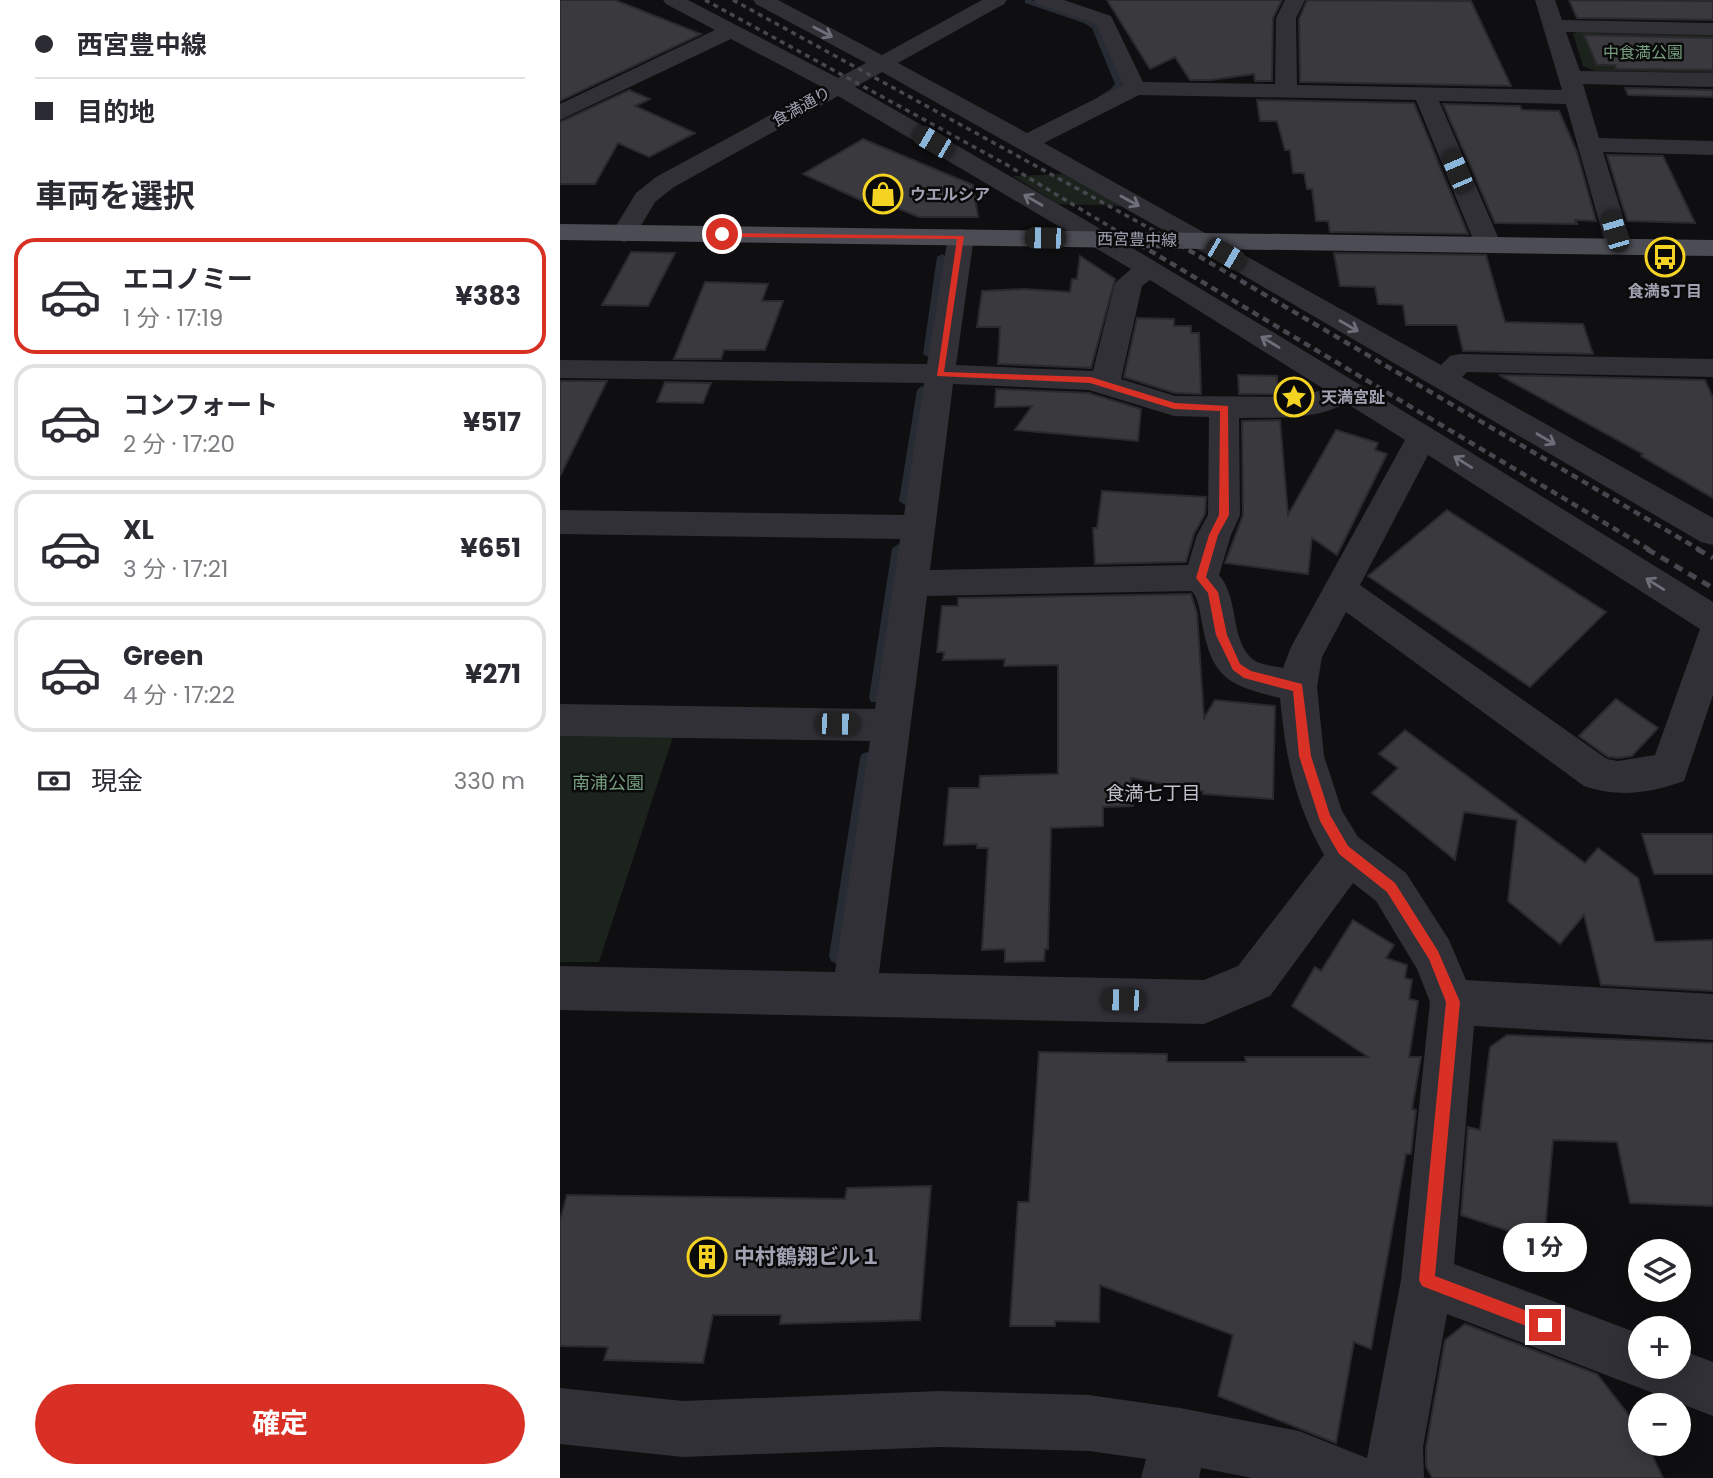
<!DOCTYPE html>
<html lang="ja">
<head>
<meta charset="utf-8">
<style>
  body { margin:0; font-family:Poppins,"Noto Sans JP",sans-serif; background:#f7f7f7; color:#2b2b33; height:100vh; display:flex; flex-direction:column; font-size:26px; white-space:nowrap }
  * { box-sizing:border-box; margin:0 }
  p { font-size:23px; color:#7c7c81 }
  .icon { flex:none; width:38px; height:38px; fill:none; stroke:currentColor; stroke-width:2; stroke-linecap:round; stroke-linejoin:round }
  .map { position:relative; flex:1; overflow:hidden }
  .sheet { display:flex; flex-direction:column; background:#fff; width:560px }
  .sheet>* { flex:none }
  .banner { display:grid; align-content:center; height:154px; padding:0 35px; background:#fff }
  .controls { position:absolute; left:1068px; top:1239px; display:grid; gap:14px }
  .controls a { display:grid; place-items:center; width:63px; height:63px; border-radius:50%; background:#fff; box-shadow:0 4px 18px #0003; font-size:35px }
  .end { position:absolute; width:32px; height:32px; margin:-16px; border:9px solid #d93025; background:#fff; box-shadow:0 0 0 4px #fff }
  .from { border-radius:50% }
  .bubble { position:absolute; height:49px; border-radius:24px; background:#fff; box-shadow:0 4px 18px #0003; font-size:23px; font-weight:700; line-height:49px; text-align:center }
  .car { position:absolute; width:21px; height:42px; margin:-21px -10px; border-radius:9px; box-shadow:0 0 5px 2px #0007; background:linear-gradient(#222 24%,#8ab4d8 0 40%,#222 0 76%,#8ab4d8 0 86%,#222 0) }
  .banner b { display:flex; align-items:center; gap:24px; height:66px; font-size:26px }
  .banner b+b { border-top:2px solid #e1e1e2 }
  .banner i { width:18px; height:18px; background:#2b2b33 }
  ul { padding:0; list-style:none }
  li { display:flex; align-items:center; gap:21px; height:116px; margin:0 14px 10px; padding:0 21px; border:4px solid #e1e1e2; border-radius:21px }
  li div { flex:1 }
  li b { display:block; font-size:26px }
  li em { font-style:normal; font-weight:700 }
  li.active { border-color:#d93025 }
  li>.icon { width:63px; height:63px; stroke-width:1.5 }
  h2 { padding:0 35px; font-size:32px; line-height:84px }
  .pay { display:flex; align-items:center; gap:18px; height:77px; padding:0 35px; font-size:26px }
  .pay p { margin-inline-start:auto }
  .primary-button { display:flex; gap:14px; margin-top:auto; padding:14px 35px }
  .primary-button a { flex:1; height:80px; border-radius:42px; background:#d93025; color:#fff; font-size:28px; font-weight:700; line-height:80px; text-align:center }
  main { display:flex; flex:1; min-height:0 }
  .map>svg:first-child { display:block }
  .green { fill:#1c231d }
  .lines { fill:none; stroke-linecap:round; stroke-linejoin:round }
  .stream { fill:#262b34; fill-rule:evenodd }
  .building { fill:#3a393e; stroke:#2a292d; stroke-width:2 }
  .minor { fill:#303036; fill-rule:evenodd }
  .major { fill:#4c4c55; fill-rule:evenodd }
  .rail-far2 { stroke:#47484f; stroke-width:3.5; stroke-dasharray:5 4.5; stroke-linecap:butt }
  .rail-far1 { stroke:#47484f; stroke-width:4.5; stroke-dasharray:7 5; stroke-linecap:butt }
  .rail { stroke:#47484f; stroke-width:5; stroke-dasharray:9 7; stroke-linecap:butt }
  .oneway { stroke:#6e6f7a }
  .route { fill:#d93025 }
  .labels { text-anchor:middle; stroke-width:5; stroke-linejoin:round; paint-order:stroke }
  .far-park-label { font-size:16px; fill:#769e7f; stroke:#0a0a0b }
  .far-street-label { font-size:16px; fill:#a0a2b2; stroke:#0a0a0b }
  .far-poi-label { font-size:16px; font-weight:bold; fill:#a0a2b2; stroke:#0a0a0b; text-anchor:start }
  .park-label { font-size:18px; fill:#769e7f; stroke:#0a0a0b }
  .neighbourhood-label { font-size:19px; fill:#c1c2ce; stroke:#0a0a0b }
  .near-poi-label { font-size:21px; font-weight:bold; fill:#a0a2b2; stroke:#0a0a0b; text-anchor:start }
</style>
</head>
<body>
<main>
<section class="sheet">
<div class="banner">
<b><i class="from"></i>西宮豊中線</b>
<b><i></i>目的地</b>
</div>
<h2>車両を選択</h2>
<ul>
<li class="active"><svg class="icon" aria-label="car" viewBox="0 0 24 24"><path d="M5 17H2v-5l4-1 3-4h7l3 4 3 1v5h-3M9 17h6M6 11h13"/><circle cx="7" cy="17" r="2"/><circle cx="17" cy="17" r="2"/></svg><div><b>エコノミー</b><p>1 分 · 17:19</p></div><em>¥383</em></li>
<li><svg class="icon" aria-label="car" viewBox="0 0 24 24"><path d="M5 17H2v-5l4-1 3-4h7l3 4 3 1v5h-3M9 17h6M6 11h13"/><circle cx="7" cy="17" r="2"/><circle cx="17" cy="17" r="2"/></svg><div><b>コンフォート</b><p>2 分 · 17:20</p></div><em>¥517</em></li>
<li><svg class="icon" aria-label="car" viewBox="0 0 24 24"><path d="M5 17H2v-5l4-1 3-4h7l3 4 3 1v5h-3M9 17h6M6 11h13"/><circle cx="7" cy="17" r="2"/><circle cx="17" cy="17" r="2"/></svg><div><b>XL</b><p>3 分 · 17:21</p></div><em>¥651</em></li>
<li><svg class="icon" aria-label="car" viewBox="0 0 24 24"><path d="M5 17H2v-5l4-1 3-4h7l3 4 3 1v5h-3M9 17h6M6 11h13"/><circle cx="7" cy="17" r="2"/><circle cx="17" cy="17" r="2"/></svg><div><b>Green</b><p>4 分 · 17:22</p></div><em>¥271</em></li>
</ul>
<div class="pay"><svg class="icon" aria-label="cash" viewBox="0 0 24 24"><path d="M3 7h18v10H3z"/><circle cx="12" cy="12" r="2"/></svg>現金<p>330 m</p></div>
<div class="primary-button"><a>確定</a></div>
</section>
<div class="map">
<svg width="1153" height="1478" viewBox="0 0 1153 1478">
  <rect width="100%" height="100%" fill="#0f0f11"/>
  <g class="green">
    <polygon points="1020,30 1153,32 1153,73 1035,71 1023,66 1013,34"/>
    <polygon points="503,174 563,206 498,204 453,176"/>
    <polygon points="0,736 113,737 39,962 0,962"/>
  </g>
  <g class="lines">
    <g class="stream">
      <polygon points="465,0 472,0 530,19 538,25 563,84 557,93 542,99 538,97 551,89 555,84 532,28 524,23 465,3"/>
      <polygon points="382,254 387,257 373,354 368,357 363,354 377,257"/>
      <polygon points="362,386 367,390 351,501 345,505 339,501 357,390"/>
      <polygon points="338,544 344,549 323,698 321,702 311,702 309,698 332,549"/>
      <polygon points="307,752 312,754 314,758 285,956 283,961 277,964 271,961 269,956 300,758 302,754"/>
    </g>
  </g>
  <g class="building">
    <polygon points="0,0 55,0 141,34 0,101"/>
    <polygon points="547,0 722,0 713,18 712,81 695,81 694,74 651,80 630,80 615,57 590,69"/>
    <polygon points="747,0 911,1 951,86 740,82 739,19"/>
    <polygon points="1009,0 1153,1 1153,20 1017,18"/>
    <polygon points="1024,35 1153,38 1153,70 1056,69 1055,65 1037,65"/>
    <polygon points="1065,88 1153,90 1153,97 1068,95"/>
    <polygon points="69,90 90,99 75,106 135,133 89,157 58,143 35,184 0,184 0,122"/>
    <polygon points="697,100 854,103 908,234 770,232 768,221 756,221 752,189 747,189 744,173 733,173 730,150 725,150 717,121 700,121"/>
    <polygon points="883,104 960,106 962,110 999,111 1017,152 1036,221 1015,220 1017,224 935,223"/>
    <polygon points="303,139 413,185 418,217 359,217 337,208 329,213 243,174"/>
    <polygon points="1047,155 1103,156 1135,223 1067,221"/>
    <polygon points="71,252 115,253 88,306 42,305"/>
    <polygon points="774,253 926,255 945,322 1023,324 1033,354 903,351 897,325 846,325 843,305 818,304 815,287 780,286"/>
    <polygon points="520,256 555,279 531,368 438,364 440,327 417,327 422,291 464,289 510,292 512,279 517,279"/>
    <polygon points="145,282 208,284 202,301 223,301 205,350 164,350 161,359 114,359"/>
    <polygon points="577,318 614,319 614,326 631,326 631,333 639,333 641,394 615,393 564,377"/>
    <polygon points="678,375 717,376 718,394 679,394"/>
    <polygon points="939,375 1145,380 1153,398 1153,498 1081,456 1083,454"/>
    <polygon points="0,381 47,381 0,476"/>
    <polygon points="105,382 151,383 143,403 97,402"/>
    <polygon points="436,389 529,393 581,409 578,441 455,430 472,406 435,407"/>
    <polygon points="720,420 728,515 776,430 818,443 815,450 827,454 777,555 752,538 748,574 665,563 683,515 682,421"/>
    <polygon points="542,491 646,497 645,514 634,534 626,562 535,564 533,528 537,528"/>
    <polygon points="887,510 1046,612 970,687 808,576"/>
    <polygon points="631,594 637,613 644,718 655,700 715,706 713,799 643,794 643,791 571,778 573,806 543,807 543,826 491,828 488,949 485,949 484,961 445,962 445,949 422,950 428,848 417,848 417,844 384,845 389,788 419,788 420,776 498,774 498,665 444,666 445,659 383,660 384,652 377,652 382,606 398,606 398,598"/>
    <polygon points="1056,699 1098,728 1072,756 1058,758 1048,757 1019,736"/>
    <polygon points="845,730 1025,863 1038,848 1078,878 1095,942 1153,940 1153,991 1041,985 1024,915 1000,944 948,901 957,820 904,812 895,860 812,793 838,768 819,754"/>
    <polygon points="1082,834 1153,834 1153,874 1094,874"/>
    <polygon points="793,920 834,945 826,958 847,965 845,978 852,980 849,999 858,1001 849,1057 861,1057 852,1109 856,1110 851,1154 846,1154 811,1349 794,1342 776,1443 658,1396 673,1335 540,1285 539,1322 495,1321 495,1326 450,1326 458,1202 469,1202 479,1052 607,1054 607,1062 686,1062 685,1057 808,1057 732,1006 755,967 761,971"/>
    <polygon points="947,1035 1153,1043 1153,1206 1070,1203 1057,1142 993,1140 984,1243 901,1215 908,1127 920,1130 930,1047"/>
    <polygon points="371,1186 360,1320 220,1324 221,1315 153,1315 143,1363 44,1360 48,1347 0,1346 0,1220 7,1195 285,1199 287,1188"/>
    <polygon points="905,1324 1037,1374 1078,1427 1080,1444 1087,1444 1103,1478 872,1478 866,1466 866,1447 885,1340"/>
  </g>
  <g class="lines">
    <path class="minor" d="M 103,0 L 128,0 L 278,78 L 306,63 L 196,4 L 193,0 L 218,0 L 322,55 L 422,0 L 447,0 L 444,4 L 338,63 L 467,133 L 563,85 L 536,24 L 477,4 L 474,0 L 504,0 L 551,16 L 583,82 L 715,84 L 716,18 L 725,0 L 745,0 L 736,18 L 737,85 L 1002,90 L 975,0 L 995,0 L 1002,20 L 1153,23 L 1153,35 L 1006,32 L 1020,71 L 1153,73 L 1153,87 L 1023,84 L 1039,138 L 1153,141 L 1153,155 L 1043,152 L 1072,246 L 1068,252 L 1059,254 L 1050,252 L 1046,246 L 1006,104 L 879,101 L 941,244 L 937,250 L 928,252 L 919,250 L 915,244 L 856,100 L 579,95 L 484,143 L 881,365 L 890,356 L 900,354 L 1153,359 L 1153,377 L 907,372 L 902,377 L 1153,518 L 1153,545 L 1141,542 L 671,268 L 322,72 L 295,87 C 586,252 869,426 1153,602 L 1153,695 L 1124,781 C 1090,793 1059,798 1024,786 L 786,612 L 762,657 L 757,687 L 764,756 L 782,811 L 798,837 L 846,873 L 889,940 L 906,980 L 1153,994 L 1153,1040 L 914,1026 L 894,1264 L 1080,1334 L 1080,1367 L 1118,1367 L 1118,1349 L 1153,1362 L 1153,1416 L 887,1314 L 863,1447 L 864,1478 L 692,1478 L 641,1468 L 639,1478 L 581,1478 L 586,1459 L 529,1451 L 380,1447 L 123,1457 L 0,1444 L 0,1388 L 123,1401 L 380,1391 L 529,1395 L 620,1408 L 739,1431 L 807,1458 L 841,1280 L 870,1002 L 857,969 L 816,901 L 793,883 L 710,996 L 644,1024 L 0,1010 L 0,966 L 275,972 L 310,741 L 0,736 L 0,704 L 315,709 L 340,539 L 0,534 L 0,510 L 344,515 L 364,383 L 0,378 L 0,360 L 367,364 L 388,237 L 392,232 L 401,229 L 410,232 L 414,237 L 396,365 L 533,371 L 555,283 L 571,269 L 278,96 L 114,187 L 95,202 L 73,239 L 64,242 L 55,239 L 51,234 L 76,193 L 96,177 L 262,87 L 171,39 L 0,120 L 0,104 L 155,30 L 106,4 ZM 590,280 L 764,389 L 740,397 L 615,396 L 561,379 L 582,286 ZM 393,384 L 529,390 L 614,416 L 649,417 L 648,515 L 637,535 L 628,565 L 370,570 ZM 786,403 L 845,440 L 731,647 L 723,668 C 714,666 699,665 691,658 C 670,637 679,598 659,575 L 671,535 L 680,515 L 679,418 C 715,417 754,421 786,403 ZM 868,455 L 1140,629 L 1095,755 L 1058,761 L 1047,759 L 800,585 ZM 632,591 C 640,601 640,616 643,628 C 653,681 673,686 720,698 C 726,758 734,801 764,855 L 678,966 L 644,980 L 319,973 L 367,596 Z"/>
    <polygon class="major" points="0,224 1153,240 1153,256 0,240"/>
    <g class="rail-far2">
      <polyline points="145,0 449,166 572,240"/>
      <polyline points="173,0 611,240"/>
    </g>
    <g class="rail-far1">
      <polyline points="569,238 1090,550"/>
      <polyline points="608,238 1140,550"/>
    </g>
    <g class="rail">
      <polyline points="1087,549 1153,588"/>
      <polyline points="1137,549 1153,558"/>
    </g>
  </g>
  <defs><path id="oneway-shaft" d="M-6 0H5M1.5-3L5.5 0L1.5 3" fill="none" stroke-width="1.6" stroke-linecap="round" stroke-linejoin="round" transform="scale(1.75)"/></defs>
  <g class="oneway">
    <use href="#oneway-shaft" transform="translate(263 32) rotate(28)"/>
    <use href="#oneway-shaft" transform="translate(473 200) rotate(-150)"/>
    <use href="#oneway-shaft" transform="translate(570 201) rotate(29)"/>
    <use href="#oneway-shaft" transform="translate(789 326) rotate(30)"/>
    <use href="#oneway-shaft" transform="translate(710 342) rotate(-149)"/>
    <use href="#oneway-shaft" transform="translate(986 439) rotate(30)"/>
    <use href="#oneway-shaft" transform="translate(903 462) rotate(-148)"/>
    <use href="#oneway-shaft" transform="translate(1095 584) rotate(-148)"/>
  </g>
  <polygon class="route" points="159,233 404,236 384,372 531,377 615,403 668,406 669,515 658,535 646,577 658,592 667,635 680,664 691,671 742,684 751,756 770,815 788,846 835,883 878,951 900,1002 875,1276 991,1320 993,1325 991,1331 985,1333 867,1288 862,1286 859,1280 886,1002 869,959 827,892 779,854 760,821 739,756 733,691 684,678 673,670 656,635 648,593 636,578 649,535 659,515 660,411 614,409 530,383 377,376 397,239 162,237"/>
  <defs>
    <symbol id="shop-ring" viewBox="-11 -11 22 22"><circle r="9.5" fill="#0a0a0b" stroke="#f5d323" stroke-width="1.5"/><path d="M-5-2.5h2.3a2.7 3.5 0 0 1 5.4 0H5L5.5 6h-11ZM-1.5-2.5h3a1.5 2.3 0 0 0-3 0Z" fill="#f5d323"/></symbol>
    <symbol id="bus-ring" viewBox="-11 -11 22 22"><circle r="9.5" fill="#0a0a0b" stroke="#f5d323" stroke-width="1.5"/><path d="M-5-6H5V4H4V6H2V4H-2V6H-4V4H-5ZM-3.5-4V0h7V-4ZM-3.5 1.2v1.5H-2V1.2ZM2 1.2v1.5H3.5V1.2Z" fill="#f5d323"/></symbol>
    <symbol id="sight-ring" viewBox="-11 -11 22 22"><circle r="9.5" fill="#0a0a0b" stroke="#f5d323" stroke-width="1.5"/><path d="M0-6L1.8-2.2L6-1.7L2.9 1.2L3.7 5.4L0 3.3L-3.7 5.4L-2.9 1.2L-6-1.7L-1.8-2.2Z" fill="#f5d323"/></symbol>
    <symbol id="building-ring" viewBox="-11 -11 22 22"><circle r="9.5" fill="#0a0a0b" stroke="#f5d323" stroke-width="1.5"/><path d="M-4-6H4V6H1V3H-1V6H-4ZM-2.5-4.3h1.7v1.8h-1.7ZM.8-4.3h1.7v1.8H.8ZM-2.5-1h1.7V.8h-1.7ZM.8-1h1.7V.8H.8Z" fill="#f5d323"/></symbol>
  </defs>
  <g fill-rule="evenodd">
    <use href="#shop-ring" x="301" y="172" width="44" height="44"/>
    <use href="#bus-ring" x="1083" y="235" width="44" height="44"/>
    <use href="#sight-ring" x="712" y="375" width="44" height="44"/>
    <use href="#building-ring" x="125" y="1235" width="44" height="44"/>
  </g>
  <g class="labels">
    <g class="far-park-label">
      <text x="1083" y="58">中食満公園</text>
    </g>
    <g class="far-street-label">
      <text transform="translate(241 106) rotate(-29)" y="6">食満通り</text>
      <text transform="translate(577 239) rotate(1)" y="6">西宮豊中線</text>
    </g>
    <g class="far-poi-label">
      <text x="350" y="200">ウエルシア</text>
      <text x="1105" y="297" text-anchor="middle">食満5丁目</text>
      <text x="761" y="403">天満宮趾</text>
    </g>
    <g class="park-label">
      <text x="48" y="789">南浦公園</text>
    </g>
    <g class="neighbourhood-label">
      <text x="593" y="800">食満七丁目</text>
    </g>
    <g class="near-poi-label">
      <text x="174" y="1264">中村鶴翔ビル１</text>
    </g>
  </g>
</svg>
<div class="controls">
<a><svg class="icon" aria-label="layers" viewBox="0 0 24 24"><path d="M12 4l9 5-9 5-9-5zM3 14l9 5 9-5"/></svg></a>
<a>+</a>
<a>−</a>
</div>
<i class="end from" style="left:162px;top:234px"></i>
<i class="end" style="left:985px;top:1325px"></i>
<div class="bubble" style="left:943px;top:1223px;width:84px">1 分</div>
<i class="car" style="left:373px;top:142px;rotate:300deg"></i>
<i class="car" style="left:897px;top:171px;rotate:337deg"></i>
<i class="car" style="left:1055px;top:232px;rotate:344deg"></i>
<i class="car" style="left:485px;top:238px;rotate:271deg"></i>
<i class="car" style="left:665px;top:254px;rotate:120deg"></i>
<i class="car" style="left:277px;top:724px;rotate:91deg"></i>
<i class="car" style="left:563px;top:1000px;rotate:271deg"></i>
</div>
</main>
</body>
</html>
